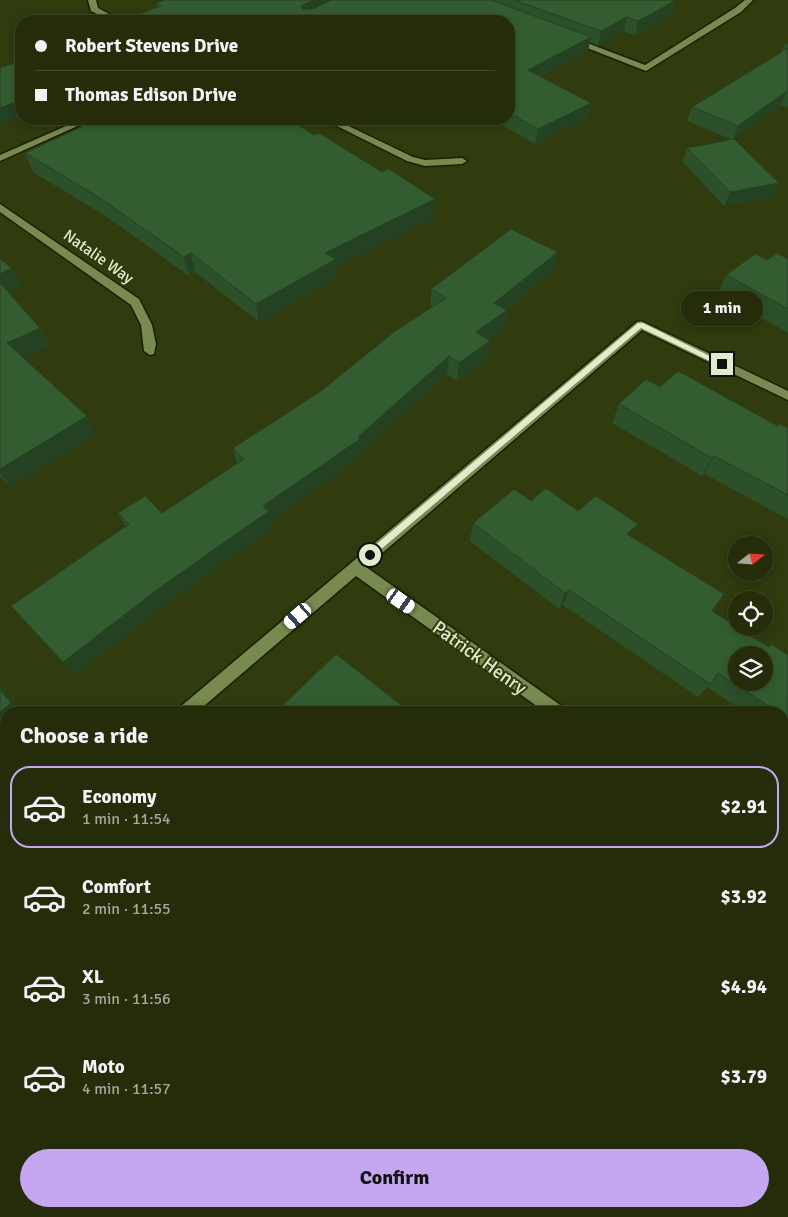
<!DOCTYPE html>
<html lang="en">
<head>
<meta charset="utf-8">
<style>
  body { margin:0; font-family:Signika,sans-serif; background:#303818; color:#f1f3f6; height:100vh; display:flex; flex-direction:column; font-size:19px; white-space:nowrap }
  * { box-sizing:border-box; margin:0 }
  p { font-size:16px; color:#a3a79c }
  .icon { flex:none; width:28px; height:28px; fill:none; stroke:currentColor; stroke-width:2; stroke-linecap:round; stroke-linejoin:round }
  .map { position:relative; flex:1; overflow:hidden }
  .details { position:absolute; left:0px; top:706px; width:789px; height:511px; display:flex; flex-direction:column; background:#242c0a; border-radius:20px 20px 0 0; box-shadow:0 2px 12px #0003,0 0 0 1px #41482b }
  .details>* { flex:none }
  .guide { position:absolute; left:15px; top:15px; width:500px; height:110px; border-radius:20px; box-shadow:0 2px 12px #0003,0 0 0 1px #41482b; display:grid; align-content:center; height:110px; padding:0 20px; background:#242c0a }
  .needle { width:32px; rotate:73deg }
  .fabs { position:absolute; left:728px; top:536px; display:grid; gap:10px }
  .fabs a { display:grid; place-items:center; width:45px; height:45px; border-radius:50%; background:#242c0a; box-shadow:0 2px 12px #0003,0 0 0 1px #41482b; font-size:25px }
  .end { position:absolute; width:22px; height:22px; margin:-11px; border:6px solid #e1eccd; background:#111; box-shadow:0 0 0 2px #111 }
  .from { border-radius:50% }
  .bubble { position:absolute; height:35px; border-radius:18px; background:#242c0a; box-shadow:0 2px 12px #0003,0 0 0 1px #41482b; font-size:16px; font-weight:700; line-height:35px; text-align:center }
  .car { position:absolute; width:15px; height:30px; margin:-15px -8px; border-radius:6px; box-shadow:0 0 4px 1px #0007; background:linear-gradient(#fff 24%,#345 0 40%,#fff 0 76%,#345 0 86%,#fff 0) }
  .guide b { display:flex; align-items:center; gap:18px; height:48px; font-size:19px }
  .guide b+b { border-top:1px solid #41482b }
  .guide i { width:12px; height:12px; background:#f1f3f6 }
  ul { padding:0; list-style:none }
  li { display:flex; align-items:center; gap:15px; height:82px; margin:0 10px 8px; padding:0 10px; border:2px solid transparent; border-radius:20px }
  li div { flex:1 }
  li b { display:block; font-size:19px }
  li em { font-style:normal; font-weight:700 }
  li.active { border-color:#c5a7f1 }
  li>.icon { width:45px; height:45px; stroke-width:1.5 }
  h2 { padding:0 20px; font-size:22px; line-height:60px }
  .button { display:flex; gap:10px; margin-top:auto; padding:10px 20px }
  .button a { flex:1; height:58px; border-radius:30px; background:#c5a7f1; color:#111; font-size:20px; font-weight:700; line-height:58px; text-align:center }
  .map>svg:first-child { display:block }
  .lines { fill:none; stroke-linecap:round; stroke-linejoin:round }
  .lane-casing { stroke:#192103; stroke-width:3 }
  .street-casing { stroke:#192103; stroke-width:3 }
  .lane { fill:#788a4f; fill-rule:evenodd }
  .street { fill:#788a4f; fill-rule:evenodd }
  .wall { fill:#2c5029 }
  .shaded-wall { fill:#244122 }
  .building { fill:#335d30; stroke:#244122; fill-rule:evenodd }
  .route { fill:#e1eccd }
  .labels { text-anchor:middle; stroke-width:4; stroke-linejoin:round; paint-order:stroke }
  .far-street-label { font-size:16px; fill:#e1eccd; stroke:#303b0e }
  .street-label { font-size:19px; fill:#e1eccd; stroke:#303b0e }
</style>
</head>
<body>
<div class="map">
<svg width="788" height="1217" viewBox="0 0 788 1217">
  <rect width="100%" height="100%" fill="#303b0e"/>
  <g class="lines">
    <defs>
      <polygon id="lane" points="88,0 96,0 98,8 122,21 112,21 91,11"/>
      <g id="street">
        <polygon points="745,0 753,0 741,12 646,71 567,40 574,38 645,65 735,8"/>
        <polygon points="82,119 93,119 0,161 0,155"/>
        <polygon points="323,119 334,119 413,157 425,160 462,158 467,161 462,164 425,166 407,161"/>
        <polygon points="0,204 139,299 152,325 156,344 154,354 150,355 144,351 141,325 131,305 0,212"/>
        <polygon points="641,321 788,391 788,400 642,330 366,567 563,707 565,712 545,712 356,576 197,712 178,712 180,707 637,322"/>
        <polygon points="6,857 6,879 0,881 0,859"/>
        <polygon points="782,866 788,868 788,888 782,886"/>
        <polygon points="0,1160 6,1163 6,1190 0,1188"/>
        <polygon points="19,1211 43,1211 45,1217 21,1217"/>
      </g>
    </defs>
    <use href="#lane" class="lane-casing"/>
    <use href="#street" class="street-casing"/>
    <use href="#lane" class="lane"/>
    <use href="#street" class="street"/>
  </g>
  <g class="wall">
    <polygon points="165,0 676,0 674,1 671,16 635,36 624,31 598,46 589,42 588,51 540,77 591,103 588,118 535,144 492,119 509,119 509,21 121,21 157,7 156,3"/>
    <polygon points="788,43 788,107 781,105 733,140 773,197 724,206 683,162 687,148 733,140 687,121 692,107 781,53 784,45"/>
    <polygon points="418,119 439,119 429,124"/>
    <polygon points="25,153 434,218 336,267 337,278 259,322 195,272 189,276 107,217 33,172"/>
    <polygon points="558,252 554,270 506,310 507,310 504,329 488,340 488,359 457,381 447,374 361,452 361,456 271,520 273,528 170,601 74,675 11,606 125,526 118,513 162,513 237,464 233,448 321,391 431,308 431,289"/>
    <polygon points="0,259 21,286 9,293 40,328 49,346 23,358 96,434 10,487 0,476"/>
    <polygon points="788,259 788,333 718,293 726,275 767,260"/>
    <polygon points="660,387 778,426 788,428 788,519 704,474 702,476 612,423 619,404"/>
    <polygon points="531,501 578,511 631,537 712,611 769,647 771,644 788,655 788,741 782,738 782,712 745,712 707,687 698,697 563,605 559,609 470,541 473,523"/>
    <polygon points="782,994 786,994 788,995 788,1165 782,1160"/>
  </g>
  <g class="shaded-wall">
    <polygon points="314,0 345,0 302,21 301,6"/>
    <polygon points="675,1 671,16 635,36 638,21"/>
    <polygon points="217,17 218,21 206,21"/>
    <polygon points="627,17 624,31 598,46 601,31"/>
    <polygon points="591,37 588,51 526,85 528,70"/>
    <polygon points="787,91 781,105 733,140 738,126"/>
    <polygon points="21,100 21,117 0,125 0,108"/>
    <polygon points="591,103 588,118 535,144 538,129"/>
    <polygon points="429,119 439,119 429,124"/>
    <polygon points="779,183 773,197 724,206 730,192"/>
    <polygon points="435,199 434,218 336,267 337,278 259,322 256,304 325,253"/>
    <polygon points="558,252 554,270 492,321 507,310 504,329 474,350 476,332 494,303"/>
    <polygon points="191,253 195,272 189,276 184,257"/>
    <polygon points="12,268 21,286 4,295 0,287 0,274"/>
    <polygon points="40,328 49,346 17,362 7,343"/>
    <polygon points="490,341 488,359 457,381 459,363"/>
    <polygon points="449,356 447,374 361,452 361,456 271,520 273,528 170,601 74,675 63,662 263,506 358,437"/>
    <polygon points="87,416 96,434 10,487 0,472 0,469"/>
    <polygon points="714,456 704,474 702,476 712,458"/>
    <polygon points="638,524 630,541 627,534"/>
    <polygon points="569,590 563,605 559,609 565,593"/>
    <polygon points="0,685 22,712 6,712 6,731 0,736"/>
    <polygon points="464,1211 467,1211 471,1217 469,1217"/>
  </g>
  <g class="building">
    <polygon points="165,0 314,0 301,6 303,9 313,9 332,0 491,0 591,37 528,70 591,103 538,129 509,113 509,21 226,21 217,17 206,21 121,21 161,6 156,3"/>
    <polygon points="514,0 671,0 675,1 638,21 627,17 601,31"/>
    <polygon points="788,48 788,91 787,91 738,126 692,107"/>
    <polygon points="21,60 21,100 0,108 0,68"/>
    <polygon points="98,119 289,119 314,135 319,133 382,172 389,169 435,199 325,253 336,259 256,304 191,253 184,257 100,198 25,153"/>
    <polygon points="734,139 779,183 730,192 687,148"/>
    <polygon points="511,229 558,252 494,303 507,310 476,332 490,341 459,363 449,356 358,437 360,439 263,506 269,511 162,586 63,662 11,606 129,524 118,513 145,496 162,513 244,459 233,448 321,391 394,332 446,298 431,289"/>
    <polygon points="777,253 788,259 788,309 726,275 755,254 767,260"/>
    <polygon points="0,259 12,268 0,274"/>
    <polygon points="0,283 40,328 7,343 87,416 0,469"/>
    <polygon points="678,371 778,426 780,424 788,428 788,495 714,456 712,458 619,404 646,379 660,387"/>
    <path d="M 546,488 L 578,511 L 596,496 L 638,524 L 627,534 L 724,594 L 712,611 L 736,626 L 736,628 L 738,628 L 769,647 L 771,644 L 788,655 L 788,719 L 782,715 L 782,712 L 778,712 L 718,673 L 710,684 L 569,590 L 565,593 L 473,523 L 514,489 L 531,501 ZM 736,655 L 764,655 L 764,682 L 736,682 Z"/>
    <polygon points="336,654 410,712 276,712"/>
    <polygon points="0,690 11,703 0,712"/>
    <polygon points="786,994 788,995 788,1152 782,1147 782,1108 784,1105 782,1103 782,1001"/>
    <polygon points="277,1211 464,1211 469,1217 282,1217"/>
  </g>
  <polygon class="route" points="638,323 643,323 726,364 720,366 641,328 372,557 367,557 367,552"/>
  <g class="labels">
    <g class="far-street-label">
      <text transform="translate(99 256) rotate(35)" y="6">Natalie Way</text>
    </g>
    <g class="street-label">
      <text transform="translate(480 657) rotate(36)" y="7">Patrick Henry</text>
    </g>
  </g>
</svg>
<div class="fabs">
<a><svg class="needle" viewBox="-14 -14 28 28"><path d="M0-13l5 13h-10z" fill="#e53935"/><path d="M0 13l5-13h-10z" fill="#a3a79c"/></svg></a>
<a><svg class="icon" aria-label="locate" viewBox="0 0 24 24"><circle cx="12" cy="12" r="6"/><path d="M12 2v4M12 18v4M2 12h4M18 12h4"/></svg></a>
<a><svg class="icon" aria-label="layers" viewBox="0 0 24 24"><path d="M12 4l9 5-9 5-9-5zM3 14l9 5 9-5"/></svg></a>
</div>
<i class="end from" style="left:370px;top:555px"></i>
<i class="end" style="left:722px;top:364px"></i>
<div class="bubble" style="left:681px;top:291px;width:82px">1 min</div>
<i class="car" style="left:401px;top:601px;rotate:125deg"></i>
<i class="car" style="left:298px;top:616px;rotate:229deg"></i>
<div class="guide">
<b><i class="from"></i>Robert Stevens Drive</b>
<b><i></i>Thomas Edison Drive</b>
</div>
<section class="details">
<h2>Choose a ride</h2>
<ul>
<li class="active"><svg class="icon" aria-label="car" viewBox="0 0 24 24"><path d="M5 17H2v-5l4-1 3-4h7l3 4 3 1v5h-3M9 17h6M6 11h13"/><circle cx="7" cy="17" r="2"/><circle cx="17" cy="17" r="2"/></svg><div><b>Economy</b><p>1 min · 11:54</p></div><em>$2.91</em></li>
<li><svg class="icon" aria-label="car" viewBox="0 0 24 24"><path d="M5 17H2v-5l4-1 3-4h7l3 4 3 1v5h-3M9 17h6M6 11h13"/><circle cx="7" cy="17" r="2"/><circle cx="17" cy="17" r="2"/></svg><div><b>Comfort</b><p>2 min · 11:55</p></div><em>$3.92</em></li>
<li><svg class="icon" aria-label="car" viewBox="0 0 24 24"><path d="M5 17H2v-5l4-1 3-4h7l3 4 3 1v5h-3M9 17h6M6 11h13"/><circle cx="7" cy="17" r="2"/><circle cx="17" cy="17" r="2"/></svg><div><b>XL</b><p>3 min · 11:56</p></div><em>$4.94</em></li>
<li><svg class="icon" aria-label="car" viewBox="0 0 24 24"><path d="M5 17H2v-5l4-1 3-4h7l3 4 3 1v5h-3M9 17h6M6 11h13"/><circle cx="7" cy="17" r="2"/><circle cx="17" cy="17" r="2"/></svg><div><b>Moto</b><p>4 min · 11:57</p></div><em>$3.79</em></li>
</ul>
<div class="button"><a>Confirm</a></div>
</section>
</div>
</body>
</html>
